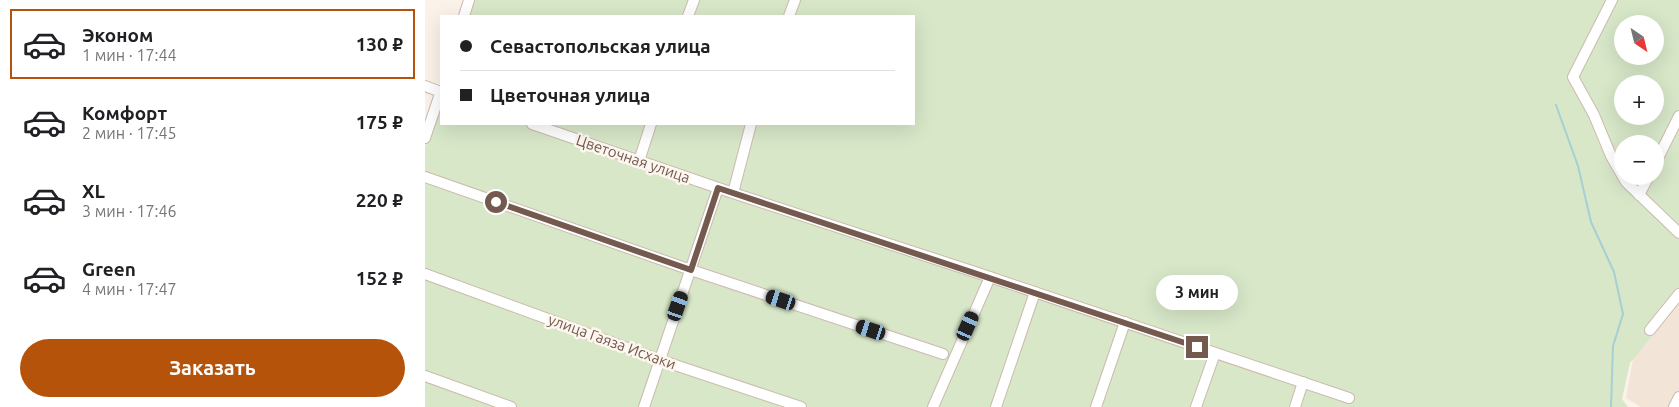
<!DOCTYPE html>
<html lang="ru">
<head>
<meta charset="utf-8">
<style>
  body { margin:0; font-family:Ubuntu,sans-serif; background:#f6f6f6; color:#202124; height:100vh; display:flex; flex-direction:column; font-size:19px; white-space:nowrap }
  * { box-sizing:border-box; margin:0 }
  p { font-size:16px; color:#757577 }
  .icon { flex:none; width:28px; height:28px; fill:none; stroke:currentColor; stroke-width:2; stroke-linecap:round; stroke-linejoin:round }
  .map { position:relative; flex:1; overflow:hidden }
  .panel { display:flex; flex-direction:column; background:#fff; width:425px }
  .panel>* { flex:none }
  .top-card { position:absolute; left:15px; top:15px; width:475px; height:110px; border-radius:0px; box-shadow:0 5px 20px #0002; display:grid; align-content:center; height:110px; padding:0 20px; background:#fff }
  .needle { width:32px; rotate:145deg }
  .controls { position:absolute; left:1189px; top:15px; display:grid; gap:10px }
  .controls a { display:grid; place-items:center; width:50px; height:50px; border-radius:50%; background:#fff; box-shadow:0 5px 20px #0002; font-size:25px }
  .end { position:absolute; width:22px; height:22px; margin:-11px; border:6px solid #73594e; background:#fff; box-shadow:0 0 0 2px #fff }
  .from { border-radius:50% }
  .bubble { position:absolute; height:35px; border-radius:18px; background:#fff; box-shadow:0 5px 20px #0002; font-size:16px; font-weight:600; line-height:35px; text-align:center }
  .car { position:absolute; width:15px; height:30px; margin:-15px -8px; border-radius:6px; box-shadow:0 0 4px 1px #0007; background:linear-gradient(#222 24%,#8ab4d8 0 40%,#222 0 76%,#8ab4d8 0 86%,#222 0) }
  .top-card b { display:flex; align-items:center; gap:18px; height:48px; font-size:19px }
  .top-card b+b { border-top:1px solid #e0e0e0 }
  .top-card i { width:12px; height:12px; background:#202124 }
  ul { padding:9px 0 0; list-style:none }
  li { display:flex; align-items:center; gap:15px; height:70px; margin:0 10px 8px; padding:0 10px; border:2px solid transparent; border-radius:0px }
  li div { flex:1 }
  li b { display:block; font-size:19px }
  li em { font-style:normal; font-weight:600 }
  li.on { border-color:#b45309 }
  li>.icon { width:45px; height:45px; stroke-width:1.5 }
  .action { display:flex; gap:10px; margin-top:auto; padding:10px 20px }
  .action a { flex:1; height:58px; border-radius:30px; background:#b45309; color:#fff; font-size:20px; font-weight:600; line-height:58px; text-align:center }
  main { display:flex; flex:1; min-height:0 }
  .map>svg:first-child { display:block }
  .residential { fill:#f2e4d7 }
  .green { fill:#d7e7c8; fill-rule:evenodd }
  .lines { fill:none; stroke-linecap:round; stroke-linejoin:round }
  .stream { stroke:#a5d0d4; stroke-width:2 }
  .minor-casing { stroke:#ccbaaf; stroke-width:12 }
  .minor { stroke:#fff; stroke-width:10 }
  .route { stroke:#73594e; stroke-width:6 }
  .labels { text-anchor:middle; stroke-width:5; stroke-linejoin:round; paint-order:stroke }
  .street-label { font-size:15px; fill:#73594e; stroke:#fdf7ef }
</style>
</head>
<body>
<main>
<section class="panel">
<ul>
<li class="on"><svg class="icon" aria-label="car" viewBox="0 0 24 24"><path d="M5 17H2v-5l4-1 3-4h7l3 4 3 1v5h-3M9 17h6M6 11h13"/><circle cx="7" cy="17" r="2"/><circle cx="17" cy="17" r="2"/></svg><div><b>Эконом</b><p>1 мин · 17:44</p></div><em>130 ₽</em></li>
<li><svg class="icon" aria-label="car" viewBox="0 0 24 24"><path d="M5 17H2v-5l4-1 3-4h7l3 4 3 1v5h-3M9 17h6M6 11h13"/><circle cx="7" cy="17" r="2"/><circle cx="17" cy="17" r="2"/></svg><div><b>Комфорт</b><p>2 мин · 17:45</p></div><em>175 ₽</em></li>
<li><svg class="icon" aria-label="car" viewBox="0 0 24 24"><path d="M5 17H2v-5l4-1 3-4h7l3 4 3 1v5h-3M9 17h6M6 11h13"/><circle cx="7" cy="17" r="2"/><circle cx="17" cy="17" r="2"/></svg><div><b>XL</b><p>3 мин · 17:46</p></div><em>220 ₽</em></li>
<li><svg class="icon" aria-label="car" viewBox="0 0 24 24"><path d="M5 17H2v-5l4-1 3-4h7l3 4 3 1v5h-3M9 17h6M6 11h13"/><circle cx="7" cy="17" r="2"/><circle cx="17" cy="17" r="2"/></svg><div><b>Green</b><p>4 мин · 17:47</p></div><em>152 ₽</em></li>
</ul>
<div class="action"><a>Заказать</a></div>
</section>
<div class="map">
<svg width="1254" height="407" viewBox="0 0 1254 407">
  <rect width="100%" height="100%" fill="#fbf2e9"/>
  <polygon class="residential" points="1254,298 1254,407 1216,407 1201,398 1209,353"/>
  <path class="green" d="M 44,0 L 1254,0 L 1254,303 L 1205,363 L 1197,399 L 1203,407 L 0,407 L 0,147 L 16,93 L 16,124 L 489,124 L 489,16 L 40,16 ZM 1198,24 L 1230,24 L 1230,56 L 1198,56 ZM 1198,84 L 1230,84 L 1230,116 L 1198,116 ZM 1198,144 L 1230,144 L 1230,176 L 1198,176 Z"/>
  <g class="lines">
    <polyline class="stream" points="1131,105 1153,166 1166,222 1189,272 1198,314 1188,346 1186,407"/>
    <defs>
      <g id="minor">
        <polyline points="1187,0 1148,77 1169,115 1186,156 1201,182 1254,233"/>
        <polyline points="39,16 44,0"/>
        <polyline points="263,16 269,0"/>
        <polyline points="364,16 370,0"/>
        <polyline points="0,86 16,92"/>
        <polyline points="107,124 308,193 553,273 924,398"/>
        <polyline points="0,138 16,91"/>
        <polyline points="214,161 226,124"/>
        <polyline points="1230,164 1254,116"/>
        <polyline points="0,177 266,270 518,354"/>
        <polyline points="308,193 326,124"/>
        <polyline points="1214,195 1224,176"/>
        <polyline points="0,274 235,360 376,407"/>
        <polyline points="1225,330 1254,294"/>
        <polyline points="0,376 86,407"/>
        <polyline points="219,407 293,188"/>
        <polyline points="508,407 565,277"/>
        <polyline points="571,407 610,292"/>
        <polyline points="671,407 700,322"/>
        <polyline points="771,407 790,353"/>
        <polyline points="870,407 878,382"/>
        <polyline points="1249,407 1254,397"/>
      </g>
    </defs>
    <use href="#minor" class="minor-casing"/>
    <use href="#minor" class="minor"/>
  </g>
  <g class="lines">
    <polyline class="route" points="71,202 266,270 293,188 772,347"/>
  </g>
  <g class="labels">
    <g class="street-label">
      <text transform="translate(208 159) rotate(19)" y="5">Цветочная улица</text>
      <text transform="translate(187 342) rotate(20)" y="5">улица Гаяза Исхаки</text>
    </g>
  </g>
</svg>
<div class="controls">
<a><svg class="needle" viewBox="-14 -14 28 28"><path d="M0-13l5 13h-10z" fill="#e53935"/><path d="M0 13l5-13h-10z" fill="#757577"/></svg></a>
<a>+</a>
<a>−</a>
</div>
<i class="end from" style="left:71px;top:202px"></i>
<i class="end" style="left:772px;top:347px"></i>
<div class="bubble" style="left:731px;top:275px;width:82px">3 мин</div>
<i class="car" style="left:356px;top:300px;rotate:288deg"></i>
<i class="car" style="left:253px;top:306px;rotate:19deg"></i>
<i class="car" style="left:543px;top:326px;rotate:24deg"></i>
<i class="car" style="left:446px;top:330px;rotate:288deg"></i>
<div class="top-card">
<b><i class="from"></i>Севастопольская улица</b>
<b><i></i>Цветочная улица</b>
</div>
</div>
</main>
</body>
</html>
